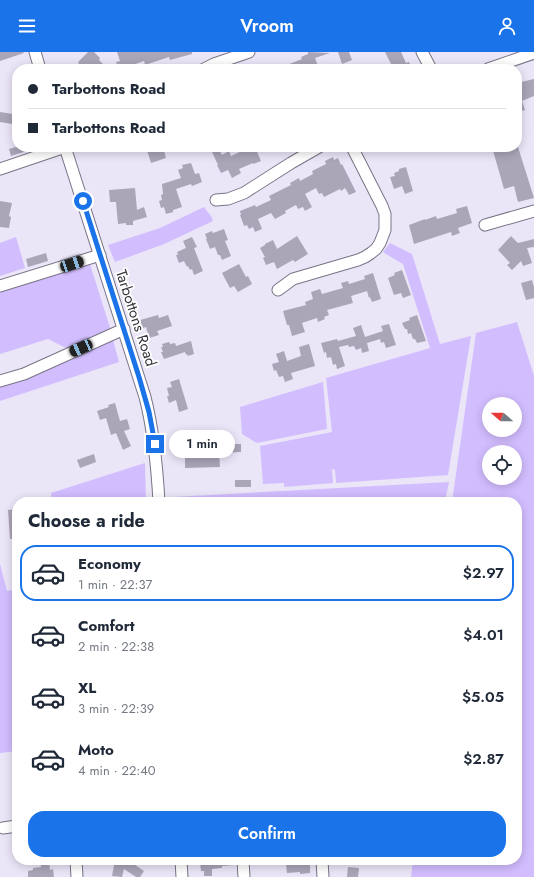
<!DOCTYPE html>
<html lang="en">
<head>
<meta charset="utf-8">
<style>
  body { margin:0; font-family:Jost,sans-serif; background:#f2f2f3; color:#1f2937; height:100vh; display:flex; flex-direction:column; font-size:15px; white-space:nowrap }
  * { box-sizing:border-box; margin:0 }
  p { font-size:13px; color:#747a83 }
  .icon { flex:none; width:22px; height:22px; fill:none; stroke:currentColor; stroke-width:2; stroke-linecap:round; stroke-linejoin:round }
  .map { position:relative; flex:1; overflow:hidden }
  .sheet { position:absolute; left:12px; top:445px; width:510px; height:368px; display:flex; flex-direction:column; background:#fff; border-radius:16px; box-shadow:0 2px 10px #0003 }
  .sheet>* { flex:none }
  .banner { position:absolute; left:12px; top:12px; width:510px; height:88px; border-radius:16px; box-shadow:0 2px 10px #0003; display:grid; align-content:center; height:88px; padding:0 16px; background:#fff }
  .needle { width:26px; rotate:290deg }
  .controls { position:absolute; left:482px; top:345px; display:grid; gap:8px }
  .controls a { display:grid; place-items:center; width:40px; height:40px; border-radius:50%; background:#fff; box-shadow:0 2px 10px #0003; font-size:20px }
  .end { position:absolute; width:18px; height:18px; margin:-9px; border:5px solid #1a73e8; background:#fff; box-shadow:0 0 0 2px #fff }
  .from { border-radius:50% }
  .bubble { position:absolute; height:28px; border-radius:14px; background:#fff; box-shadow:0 2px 10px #0003; font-size:13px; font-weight:600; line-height:28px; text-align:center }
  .car { position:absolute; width:12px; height:24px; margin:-12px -6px; border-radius:5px; box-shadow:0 0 3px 1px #0007; background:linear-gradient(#222 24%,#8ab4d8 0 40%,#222 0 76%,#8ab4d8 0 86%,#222 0) }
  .banner b { display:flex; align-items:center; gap:14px; height:38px; font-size:15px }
  .banner b+b { border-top:1px solid #e0e1e3 }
  .banner i { width:10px; height:10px; background:#1f2937 }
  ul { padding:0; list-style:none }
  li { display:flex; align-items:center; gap:12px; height:56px; margin:0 8px 6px; padding:0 8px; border:2px solid transparent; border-radius:16px }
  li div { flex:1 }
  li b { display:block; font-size:15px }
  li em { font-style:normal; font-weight:600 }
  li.on { border-color:#1a73e8 }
  li>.icon { width:36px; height:36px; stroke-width:1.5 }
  h2 { padding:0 16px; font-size:18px; line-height:48px }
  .cta { display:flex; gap:8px; margin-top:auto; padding:8px 16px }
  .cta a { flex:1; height:46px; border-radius:16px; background:#1a73e8; color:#fff; font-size:16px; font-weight:600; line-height:46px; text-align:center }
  header { display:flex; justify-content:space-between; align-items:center; height:52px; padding:0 16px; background:#1a73e8; color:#fff; font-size:18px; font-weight:600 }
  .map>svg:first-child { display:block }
  .green { fill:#d2bdfe; fill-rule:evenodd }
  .building { fill:#aba5b8 }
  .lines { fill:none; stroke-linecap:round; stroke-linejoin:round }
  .minor-casing { stroke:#797485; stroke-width:13 }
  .minor { stroke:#fff; stroke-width:11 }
  .route { stroke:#1a73e8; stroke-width:5 }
  .labels { text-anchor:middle; stroke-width:3.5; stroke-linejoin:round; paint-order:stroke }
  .street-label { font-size:15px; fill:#37353c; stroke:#fff }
</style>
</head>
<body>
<header><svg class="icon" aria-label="menu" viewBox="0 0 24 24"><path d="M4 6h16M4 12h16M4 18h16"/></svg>Vroom<svg class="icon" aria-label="person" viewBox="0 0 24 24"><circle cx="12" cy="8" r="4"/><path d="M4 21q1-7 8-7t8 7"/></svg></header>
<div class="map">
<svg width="534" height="825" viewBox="0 0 534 825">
  <rect width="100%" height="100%" fill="#ebe5f8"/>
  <g class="green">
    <path d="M 204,155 C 208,162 211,161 213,169 L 164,192 L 115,210 L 108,193 L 160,176 Z"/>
    <polygon points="16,185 25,216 0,224 0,191"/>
    <polygon points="390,191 412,202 440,292 471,284 448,423 336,431 335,418 332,417 333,431 284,435 284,431 263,432 260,394 332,380 326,326 430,296 403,212 386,202 383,200"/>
    <polygon points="90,212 111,279 70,298 48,287 0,302 0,240"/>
    <path d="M 517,270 L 534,324 L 534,825 L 411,825 L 413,808 L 517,808 L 517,450 L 452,450 L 476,281 ZM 489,352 L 515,352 L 515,378 L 489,378 ZM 489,400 L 515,400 L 515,426 L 489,426 Z"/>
    <polygon points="113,288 119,310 0,349 0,328"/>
    <polygon points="323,330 327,377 257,391 242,382 240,355"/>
    <polygon points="145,411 146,450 52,450 51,441"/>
    <polygon points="449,430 445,450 172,450 172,445"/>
    <polygon points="0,512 7,539 17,537 17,699 0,701"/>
  </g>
  <g class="building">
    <polygon points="0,0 23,0 24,1 0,9"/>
    <polygon points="88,0 94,0 100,6 99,8 103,12 97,17 93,13 89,17 73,17 79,11 78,10"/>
    <polygon points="117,0 192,0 192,2 170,8 169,5 145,13 144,9 124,16 124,15 118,16 116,10 120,9"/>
    <polygon points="308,0 330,1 315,6 319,17 277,17 302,7 301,5 308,2"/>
    <polygon points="338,0 349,0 352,8 342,12"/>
    <polygon points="385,0 401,0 406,11 409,10 412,17 381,17 391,12"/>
    <polygon points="534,27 534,44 522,49 525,58 517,60 517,31"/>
    <polygon points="0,60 13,62 12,72 0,70"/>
    <polygon points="16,95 36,95 36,96 11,104 9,97"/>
    <polygon points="146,95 163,95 166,106 151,111"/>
    <polygon points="245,95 255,95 261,109 253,112 253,111 239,117 241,121 232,126 228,118 221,121 217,113 218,113 212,100 219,97 222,103 229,99 231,104 246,97"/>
    <polygon points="492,95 518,95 534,146 518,150 514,134 504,137"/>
    <polygon points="333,105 334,108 338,106 341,113 342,112 356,140 349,143 345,136 341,139 340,137 324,145 322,141 319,142 316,136 305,142 312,155 305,159 303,155 298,157 296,153 285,159 286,161 275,167 271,161 258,167 262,177 255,180 253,175 249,177 247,173 244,174 240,163 241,163 240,159 255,153 256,155 271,148 269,144 291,133 290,131 299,126 300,129 313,122 312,119 326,112 325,109"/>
    <polygon points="191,111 195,122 199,121 202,130 192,134 191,132 176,137 182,155 173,158 173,160 166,162 164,155 161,156 159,149 162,148 161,143 163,142 162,132 181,126 178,118 183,116 182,113"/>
    <polygon points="406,115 413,139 405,142 402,134 394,137 390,125 395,124 394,121 399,119 399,117"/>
    <polygon points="135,136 137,158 144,155 147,165 133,169 133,173 126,173 126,171 118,172 116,150 110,150 109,138"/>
    <polygon points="0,149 12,151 9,164 11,165 9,176 0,175"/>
    <polygon points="467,154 472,171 458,176 460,181 452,184 451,180 414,192 409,173 425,167 425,168 436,164 437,167 457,161 456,157"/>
    <polygon points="224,177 228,188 225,189 231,204 222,208 220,203 218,203 215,195 210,197 206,187 207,187 205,182 212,179 213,181"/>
    <polygon points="297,184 308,202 295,210 293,208 277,217 274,210 266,213 263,206 265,205 260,196 265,193 265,192 273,188 277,197"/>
    <polygon points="511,184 518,191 534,187 534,195 527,196 532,211 523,214 521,209 512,218 507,213 510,211 498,198"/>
    <polygon points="192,185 197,195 194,196 203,219 194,223 192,217 190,218 188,214 187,215 184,209 179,211 176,203 178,203 177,200 186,196 183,189"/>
    <polygon points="46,201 48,209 28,215 26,207"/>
    <polygon points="239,212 246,225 248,224 252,232 238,240 234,234 230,236 222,221"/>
    <polygon points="402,218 411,243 403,246 401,241 394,243 388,226 395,223 394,221"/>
    <polygon points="373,221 381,247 372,250 370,245 369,246 367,239 351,244 353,251 327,258 329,263 324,265 325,267 318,270 317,266 302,271 305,280 292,284 289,273 287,273 283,259 306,253 305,250 313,247 311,240 320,237 322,242 343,236 341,231 348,229 349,232 365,227 364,224"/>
    <polygon points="532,228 534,235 534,246 526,248 521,231"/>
    <polygon points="158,263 159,266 168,263 172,274 157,279 159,283 149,286 146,275 143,276 140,268"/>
    <polygon points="417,263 426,289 417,291 415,287 413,287 411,281 408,282 407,277 405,277 402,271 410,268 409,266"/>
    <polygon points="389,272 396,293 386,296 384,290 381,291 380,287 367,291 369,299 362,301 361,296 356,298 354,294 349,295 348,293 339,295 345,314 337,317 336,312 333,313 331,305 327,306 326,300 324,301 321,291 337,287 338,289 356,284 353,276 361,273 365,285 383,279 381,274"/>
    <polygon points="191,289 194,302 188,304 187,302 186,303 185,300 164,307 161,300 163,300 161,295 163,295 162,292 169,290 170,292 175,291 176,294"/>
    <polygon points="309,292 315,314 291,321 293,327 285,330 283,324 279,325 276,318 274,319 272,312 279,310 276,302 284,299 287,309 301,304 299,295"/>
    <polygon points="179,327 188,357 179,360 176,348 169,351 167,344 169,344 167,336 172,335 170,330"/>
    <polygon points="115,351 120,369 127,367 130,377 124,379 131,394 123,398 116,381 111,383 106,366 100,368 97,359 109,355 108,353"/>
    <polygon points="231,385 232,392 241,392 241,400 219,401 220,415 185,416 185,406 203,405 202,386"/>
    <polygon points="94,402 96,410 80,416 77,408"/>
    <rect x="235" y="428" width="16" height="7"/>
    <polygon points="17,457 17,487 10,487 8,458"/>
    <polygon points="40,808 49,808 50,818 53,817 54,825 28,825 28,819 33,818 33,816 41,815"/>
    <polygon points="115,808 128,808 144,819 140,825 136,825 124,817 122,825 112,824"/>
    <polygon points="202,808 235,808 235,813 222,814 222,816 212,817 212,824 204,824 204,819 201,819 200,811 202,811"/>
    <polygon points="288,808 301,808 301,811 310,811 310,821 300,822 300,820 287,821 286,812 288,812"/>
    <polygon points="348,815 359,816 358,825 347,825"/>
  </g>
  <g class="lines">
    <defs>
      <g id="minor">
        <polyline points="35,0 40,17"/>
        <polyline points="422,0 431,17"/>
        <polyline points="204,17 214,12 249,0"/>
        <polyline points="488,17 534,1"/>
        <path d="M 65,95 L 145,345 C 154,380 157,414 159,450"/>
        <polyline points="0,117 65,95"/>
        <polyline points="216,148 228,147 244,141 291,111 319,95"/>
        <polyline points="485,173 534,159"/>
        <polyline points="0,234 100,203"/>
        <polyline points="278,238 293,227 358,208 365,205 371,201 376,197 380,191 385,178 385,162 382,154 352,95"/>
        <polyline points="0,329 24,322 124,277"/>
        <polyline points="3,776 17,774"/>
        <polyline points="76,808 77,825"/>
        <polyline points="181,808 182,825"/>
        <polyline points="243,808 244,825"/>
        <polyline points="322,808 323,825"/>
      </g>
    </defs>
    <use href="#minor" class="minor-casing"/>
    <use href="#minor" class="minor"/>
  </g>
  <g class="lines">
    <polyline class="route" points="83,149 139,325 149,360 155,392"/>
  </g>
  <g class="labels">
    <g class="street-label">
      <text transform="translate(136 266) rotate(72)" y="5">Tarbottons Road</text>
    </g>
  </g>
</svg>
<div class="controls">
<a><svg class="needle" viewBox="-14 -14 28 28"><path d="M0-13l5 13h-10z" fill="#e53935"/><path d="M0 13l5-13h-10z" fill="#747a83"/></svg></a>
<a><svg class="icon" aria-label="locate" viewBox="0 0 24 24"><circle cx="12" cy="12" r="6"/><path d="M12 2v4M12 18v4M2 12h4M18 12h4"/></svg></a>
</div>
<i class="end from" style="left:83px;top:149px"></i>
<i class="end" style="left:155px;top:392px"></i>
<div class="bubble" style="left:169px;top:378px;width:66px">1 min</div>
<i class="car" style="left:72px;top:212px;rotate:72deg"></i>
<i class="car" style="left:81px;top:296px;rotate:246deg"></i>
<div class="banner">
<b><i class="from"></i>Tarbottons Road</b>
<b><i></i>Tarbottons Road</b>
</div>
<section class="sheet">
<h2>Choose a ride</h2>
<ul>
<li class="on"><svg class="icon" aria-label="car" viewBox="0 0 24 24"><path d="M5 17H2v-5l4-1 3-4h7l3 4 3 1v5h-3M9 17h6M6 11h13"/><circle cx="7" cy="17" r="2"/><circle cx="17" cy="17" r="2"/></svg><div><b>Economy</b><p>1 min · 22:37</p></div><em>$2.97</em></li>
<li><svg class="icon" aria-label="car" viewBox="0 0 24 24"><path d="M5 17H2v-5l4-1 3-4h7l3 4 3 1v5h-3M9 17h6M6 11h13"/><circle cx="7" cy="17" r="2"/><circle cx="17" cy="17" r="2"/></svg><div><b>Comfort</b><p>2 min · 22:38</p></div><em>$4.01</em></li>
<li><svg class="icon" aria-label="car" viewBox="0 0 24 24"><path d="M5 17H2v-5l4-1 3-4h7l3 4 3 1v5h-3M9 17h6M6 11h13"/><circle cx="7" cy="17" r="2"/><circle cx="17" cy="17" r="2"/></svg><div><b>XL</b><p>3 min · 22:39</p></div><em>$5.05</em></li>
<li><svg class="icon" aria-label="car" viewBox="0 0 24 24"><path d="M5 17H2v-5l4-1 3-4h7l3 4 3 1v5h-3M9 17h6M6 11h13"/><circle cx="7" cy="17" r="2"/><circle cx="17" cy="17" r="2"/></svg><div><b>Moto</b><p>4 min · 22:40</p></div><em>$2.87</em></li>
</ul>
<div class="cta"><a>Confirm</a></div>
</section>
</div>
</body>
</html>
